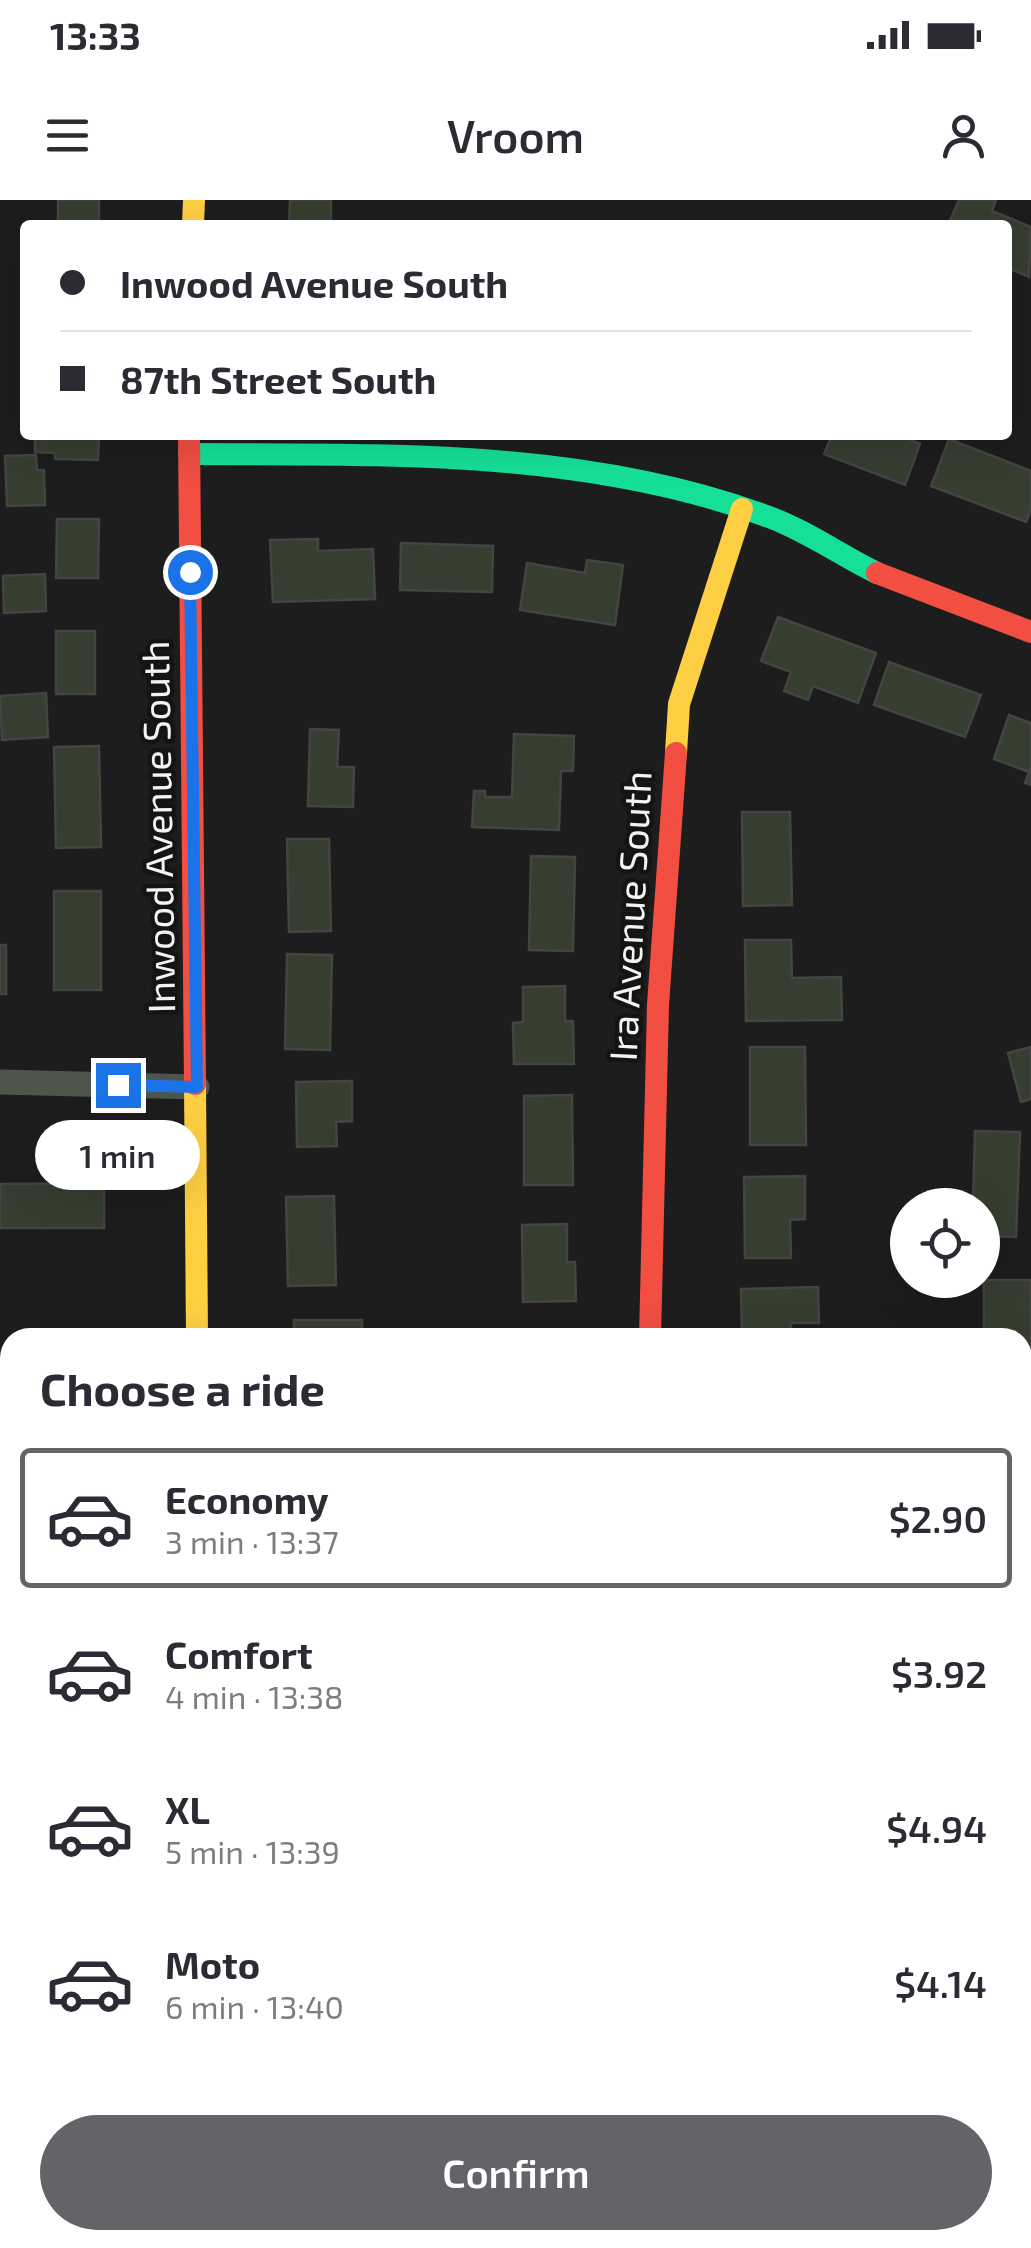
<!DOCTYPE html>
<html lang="en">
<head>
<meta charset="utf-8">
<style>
  body { margin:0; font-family:"Exo 2",sans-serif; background:#f2f2f3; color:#2b2b33; height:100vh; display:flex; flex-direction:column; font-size:38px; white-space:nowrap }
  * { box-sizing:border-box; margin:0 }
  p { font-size:32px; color:#7c7c81 }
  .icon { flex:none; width:55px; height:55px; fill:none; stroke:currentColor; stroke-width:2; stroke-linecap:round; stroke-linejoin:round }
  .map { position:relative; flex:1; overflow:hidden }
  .drawer { position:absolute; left:0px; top:1128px; width:1032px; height:922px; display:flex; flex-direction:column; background:#fff; border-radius:30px 30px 0 0; box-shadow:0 10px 40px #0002 }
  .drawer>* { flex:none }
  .top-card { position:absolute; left:20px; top:20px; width:992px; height:220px; border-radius:10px; box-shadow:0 10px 40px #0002; display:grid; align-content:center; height:220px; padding:0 40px; background:#fff }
  .buttons { position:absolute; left:890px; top:988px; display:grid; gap:20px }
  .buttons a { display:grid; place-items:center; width:110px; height:110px; border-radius:50%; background:#fff; box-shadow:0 10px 40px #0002; font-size:50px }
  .end { position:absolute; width:45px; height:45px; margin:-22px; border:12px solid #1a73e8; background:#fff; box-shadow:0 0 0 5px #fff }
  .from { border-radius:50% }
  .bubble { position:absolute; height:70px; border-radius:35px; background:#fff; box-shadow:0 10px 40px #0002; font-size:32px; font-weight:600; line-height:70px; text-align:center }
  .top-card b { display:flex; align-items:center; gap:35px; height:95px; font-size:38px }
  .top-card b+b { border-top:2px solid #e1e1e2 }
  .top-card i { width:25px; height:25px; background:#2b2b33 }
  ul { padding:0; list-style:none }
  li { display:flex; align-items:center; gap:30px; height:140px; margin:0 20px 15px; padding:0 20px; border:5px solid transparent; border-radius:10px }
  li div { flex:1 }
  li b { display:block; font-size:38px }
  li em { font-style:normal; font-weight:600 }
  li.selected { border-color:#636467 }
  li>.icon { width:90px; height:90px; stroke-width:1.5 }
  h2 { padding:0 40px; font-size:45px; line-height:120px }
  .cta { display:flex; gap:20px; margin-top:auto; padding:20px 40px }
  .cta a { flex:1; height:115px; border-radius:60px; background:#636467; color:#fff; font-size:40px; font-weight:600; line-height:115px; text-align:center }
  .status { display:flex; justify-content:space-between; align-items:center; height:70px; padding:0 50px; background:#fff; direction:ltr }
  .status svg { height:28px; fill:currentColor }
  header { display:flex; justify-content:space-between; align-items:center; height:130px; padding:0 40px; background:#fff; font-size:45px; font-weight:600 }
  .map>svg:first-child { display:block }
  .built { fill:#242722 }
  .building { fill:#363e30; stroke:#434443; stroke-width:2.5 }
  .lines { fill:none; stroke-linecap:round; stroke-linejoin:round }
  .street { stroke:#4e554a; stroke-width:25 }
  .fast { stroke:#16e098; stroke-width:22 }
  .slow { stroke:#ffcf43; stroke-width:22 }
  .jam { stroke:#f24e42; stroke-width:22 }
  .route { stroke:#1a73e8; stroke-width:12 }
  .labels { text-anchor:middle; stroke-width:9; stroke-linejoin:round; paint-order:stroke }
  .street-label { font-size:38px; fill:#f3f4f2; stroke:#141513 }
</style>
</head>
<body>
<div class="status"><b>13:33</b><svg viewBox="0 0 49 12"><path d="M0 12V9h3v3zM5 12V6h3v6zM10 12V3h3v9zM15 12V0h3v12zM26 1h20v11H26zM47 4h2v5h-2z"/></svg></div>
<header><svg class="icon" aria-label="menu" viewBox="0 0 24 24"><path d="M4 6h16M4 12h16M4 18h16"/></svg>Vroom<svg class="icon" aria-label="person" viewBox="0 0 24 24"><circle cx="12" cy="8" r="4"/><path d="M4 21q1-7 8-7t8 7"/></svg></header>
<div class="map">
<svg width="1031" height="2048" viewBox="0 0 1031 2048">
  <rect width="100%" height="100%" fill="#1d1d1d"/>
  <polygon class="built" points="1022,1442 1031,1442 1031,2048 230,2048 230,2040 1022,2040"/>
  <g class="building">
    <rect x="58" y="0" width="41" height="25"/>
    <polygon points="290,0 331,0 331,25 289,25"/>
    <polygon points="959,0 996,0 992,11 1031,27 1029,77 1008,68 1008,25 948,25"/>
    <polygon points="35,235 99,235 98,260 55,259 55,253 35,252"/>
    <polygon points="832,235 900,235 920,244 905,285 824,254"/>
    <polygon points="949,239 1031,271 1031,309 1026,322 931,286"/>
    <polygon points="36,255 37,270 44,270 45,305 7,306 5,256"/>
    <polygon points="57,319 99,319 98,378 56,378"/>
    <polygon points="318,339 318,351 373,349 375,399 273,402 270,340"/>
    <polygon points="401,343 493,346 492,392 400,390"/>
    <polygon points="587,360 623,365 615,425 520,410 527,363 585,373"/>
    <polygon points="45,374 46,411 4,413 3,376"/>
    <polygon points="778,417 876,453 858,503 813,486 808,500 784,491 791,472 761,461"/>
    <rect x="56" y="431" width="39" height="63"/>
    <polygon points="889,462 981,495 965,537 874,505"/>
    <polygon points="46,493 48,537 2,540 0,496"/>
    <polygon points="1009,515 1031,523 1031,585 1025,583 1029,572 994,559"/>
    <polygon points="310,529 339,530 337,567 354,567 353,607 308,606"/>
    <polygon points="514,534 574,536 573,571 561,571 559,630 472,627 474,591 485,591 485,597 512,597"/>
    <polygon points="99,546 101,647 56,648 54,547"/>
    <polygon points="742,612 790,612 792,705 743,706"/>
    <polygon points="287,639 329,639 331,731 289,732"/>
    <polygon points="531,656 575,657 573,751 529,750"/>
    <rect x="54" y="691" width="47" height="99"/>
    <polygon points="745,740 791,740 792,778 841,777 842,820 746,821"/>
    <rect x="0" y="745" width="6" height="49"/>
    <polygon points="287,754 332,755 330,850 285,849"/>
    <polygon points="565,786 565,821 573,821 574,864 514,864 513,823 523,822 523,787"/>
    <polygon points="750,847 805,847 806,945 750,945"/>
    <polygon points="1031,847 1031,899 1021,902 1008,853"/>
    <polygon points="352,881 352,921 336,922 337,946 297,947 296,882"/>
    <polygon points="572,895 573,985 524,985 524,896"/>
    <polygon points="975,931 1020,932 1016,1037 982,1036 982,1005 961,1005 961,1001 973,1002"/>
    <polygon points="805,976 805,1019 790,1020 791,1058 745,1058 744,977"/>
    <polygon points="104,983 104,1028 0,1028 0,984"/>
    <polygon points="334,996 336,1085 288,1086 286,997"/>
    <polygon points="567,1024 567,1062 575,1062 576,1101 523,1102 522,1025"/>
    <polygon points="984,1080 1031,1080 1031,1177 1022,1177 1022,1138 984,1138"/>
    <polygon points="818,1087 819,1123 791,1123 791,1138 742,1138 741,1089"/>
    <rect x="294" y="1120" width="68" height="18"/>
    <polygon points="55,1129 97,1130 97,1138 55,1138"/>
    <polygon points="570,1133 570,1138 532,1138 532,1134"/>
    <rect x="1022" y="1277" width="9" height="52"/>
    <rect x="0" y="1524" width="10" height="55"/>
    <polygon points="10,1656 10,1690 0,1691 0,1657"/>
    <rect x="52" y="2040" width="43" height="8"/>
    <rect x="468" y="2040" width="197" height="8"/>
  </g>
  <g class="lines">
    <g class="street">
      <polyline points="0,882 197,887"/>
      <polyline points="0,1435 10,1435"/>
      <polyline points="1022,1440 1031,1440"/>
      <polyline points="357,2048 357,2040"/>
    </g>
    <g class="fast">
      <path d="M 189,254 C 382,255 584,248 769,317 C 807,331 840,355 877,373"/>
      <polyline points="197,2040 197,2048"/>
    </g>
    <g class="slow">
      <polyline points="193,25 194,0"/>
      <polyline points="676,553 679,504 742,309"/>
      <polyline points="195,884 197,1138"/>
    </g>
    <g class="jam">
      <polyline points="189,235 195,884"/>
      <polyline points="877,373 1031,432"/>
      <polyline points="650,1138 658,805 676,553"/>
    </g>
  </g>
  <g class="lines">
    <polyline class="route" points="118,885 197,887 190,372"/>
  </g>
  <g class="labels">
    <g class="street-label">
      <text transform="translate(159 627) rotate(-91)" y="13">Inwood Avenue South</text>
      <text transform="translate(631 716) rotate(-87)" y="13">Ira Avenue South</text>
    </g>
  </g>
</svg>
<div class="buttons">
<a><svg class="icon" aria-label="locate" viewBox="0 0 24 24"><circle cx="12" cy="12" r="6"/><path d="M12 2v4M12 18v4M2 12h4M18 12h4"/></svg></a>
</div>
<i class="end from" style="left:190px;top:372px"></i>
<i class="end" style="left:118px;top:885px"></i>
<div class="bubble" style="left:35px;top:920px;width:165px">1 min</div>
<div class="top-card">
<b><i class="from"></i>Inwood Avenue South</b>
<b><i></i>87th Street South</b>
</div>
<section class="drawer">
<h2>Choose a ride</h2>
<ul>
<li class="selected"><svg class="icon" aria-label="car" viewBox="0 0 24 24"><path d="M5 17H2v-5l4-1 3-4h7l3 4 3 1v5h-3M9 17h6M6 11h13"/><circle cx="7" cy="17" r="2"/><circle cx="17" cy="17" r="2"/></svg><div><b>Economy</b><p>3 min · 13:37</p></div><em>$2.90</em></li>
<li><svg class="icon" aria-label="car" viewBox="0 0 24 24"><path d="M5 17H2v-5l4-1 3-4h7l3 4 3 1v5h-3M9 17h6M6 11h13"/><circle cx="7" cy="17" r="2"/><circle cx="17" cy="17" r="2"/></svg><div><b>Comfort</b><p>4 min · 13:38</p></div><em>$3.92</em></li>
<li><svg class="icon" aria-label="car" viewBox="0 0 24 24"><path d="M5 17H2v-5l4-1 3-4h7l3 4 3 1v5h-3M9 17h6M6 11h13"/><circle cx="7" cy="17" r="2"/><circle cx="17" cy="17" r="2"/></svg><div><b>XL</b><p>5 min · 13:39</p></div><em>$4.94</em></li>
<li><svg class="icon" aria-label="car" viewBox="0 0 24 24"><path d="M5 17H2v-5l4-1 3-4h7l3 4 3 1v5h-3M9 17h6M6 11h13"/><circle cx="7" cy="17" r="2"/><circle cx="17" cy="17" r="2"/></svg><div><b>Moto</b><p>6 min · 13:40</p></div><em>$4.14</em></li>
</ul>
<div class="cta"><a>Confirm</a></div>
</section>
</div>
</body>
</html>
